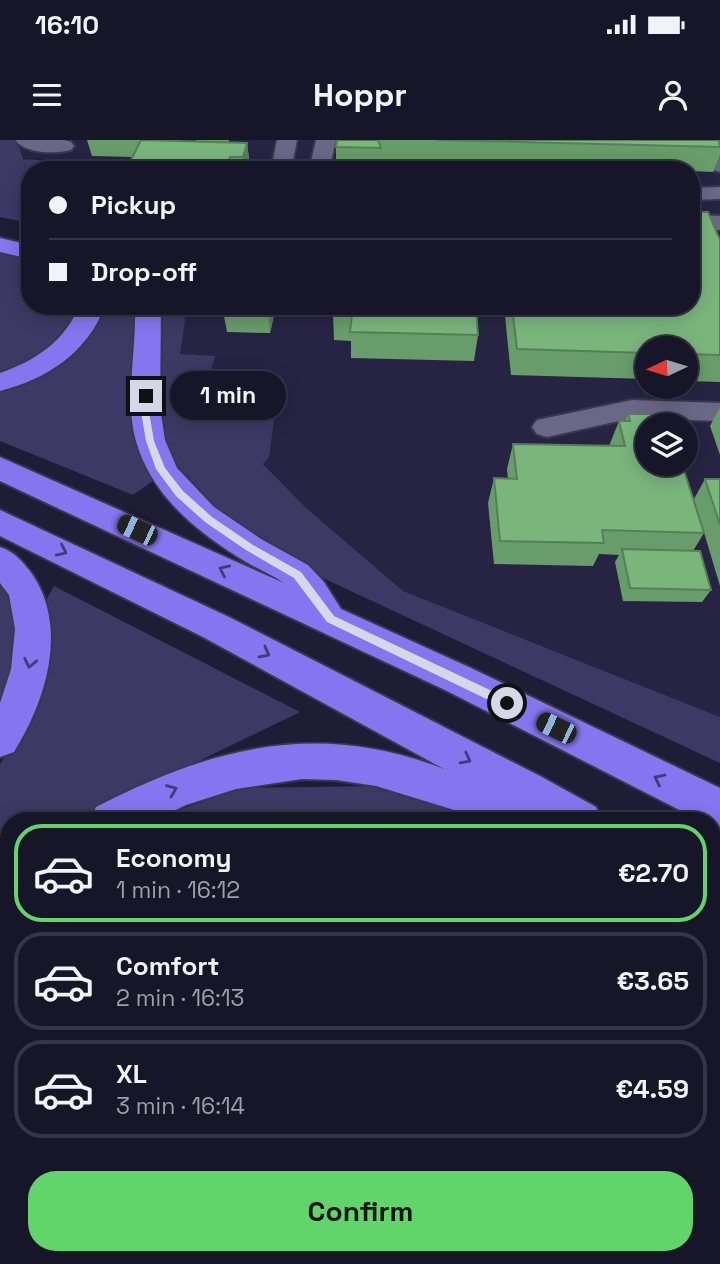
<!DOCTYPE html>
<html lang="en">
<head>
<meta charset="utf-8">
<style>
  body { margin:0; font-family:"Space Grotesk",sans-serif; background:#242234; color:#f1f3f6; height:100vh; display:flex; flex-direction:column; font-size:26px; white-space:nowrap }
  * { box-sizing:border-box; margin:0 }
  p { font-size:23px; color:#9e9fa8 }
  .icon { flex:none; width:38px; height:38px; fill:none; stroke:currentColor; stroke-width:2; stroke-linecap:round; stroke-linejoin:round }
  .map { position:relative; flex:1; overflow:hidden }
  .side { position:absolute; left:0px; top:672px; width:721px; height:453px; display:flex; flex-direction:column; background:#171528; border-radius:28px 28px 0 0; box-shadow:0 4px 18px #0003,0 0 0 2px #363445 }
  .side>* { flex:none }
  .hud { position:absolute; left:21px; top:21px; width:679px; height:154px; border-radius:28px; box-shadow:0 4px 18px #0003,0 0 0 2px #363445; display:grid; align-content:center; height:154px; padding:0 28px; background:#171528 }
  .needle { width:46px; rotate:266deg }
  .controls { position:absolute; left:635px; top:196px; display:grid; gap:14px }
  .controls a { display:grid; place-items:center; width:63px; height:63px; border-radius:50%; background:#171528; box-shadow:0 4px 18px #0003,0 0 0 2px #363445; font-size:35px }
  .end { position:absolute; width:32px; height:32px; margin:-16px; border:9px solid #d7d7e8; background:#111; box-shadow:0 0 0 4px #111 }
  .from { border-radius:50% }
  .bubble { position:absolute; height:49px; border-radius:24px; background:#171528; box-shadow:0 4px 18px #0003,0 0 0 2px #363445; font-size:23px; font-weight:600; line-height:49px; text-align:center }
  .car { position:absolute; width:21px; height:42px; margin:-21px -10px; border-radius:9px; box-shadow:0 0 5px 2px #0007; background:linear-gradient(#222 24%,#8ab4d8 0 40%,#222 0 76%,#8ab4d8 0 86%,#222 0) }
  .hud b { display:flex; align-items:center; gap:24px; height:66px; font-size:26px }
  .hud b+b { border-top:2px solid #363445 }
  .hud i { width:18px; height:18px; background:#f1f3f6 }
  ul { padding:12px 0 0; list-style:none }
  li { display:flex; align-items:center; gap:21px; height:98px; margin:0 14px 10px; padding:0 14px; border:4px solid #363445; border-radius:28px }
  li div { flex:1 }
  li b { display:block; font-size:26px }
  li em { font-style:normal; font-weight:600 }
  li.current { border-color:#61d56a }
  li>.icon { width:63px; height:63px; stroke-width:1.5 }
  .primary-button { display:flex; gap:14px; margin-top:auto; padding:14px 28px }
  .primary-button a { flex:1; height:80px; border-radius:28px; background:#61d56a; color:#111; font-size:28px; font-weight:600; line-height:80px; text-align:center }
  .status { display:flex; justify-content:space-between; align-items:center; height:49px; padding:0 35px; background:#171528; direction:ltr }
  .status svg { height:19px; fill:currentColor }
  header { display:flex; justify-content:space-between; align-items:center; height:91px; padding:0 28px; background:#171528; font-size:32px; font-weight:600 }
  .map>svg:first-child { display:block }
  .built { fill:#272343; fill-rule:evenodd }
  .green { fill:#3d3964 }
  .lines { fill:none; stroke-linecap:round; stroke-linejoin:round }
  .minor-casing { stroke:#3a384d; stroke-width:4 }
  .highway-casing { stroke:#3a384d; stroke-width:4 }
  .minor { fill:#6a6887; fill-rule:evenodd }
  .highway { fill:#8675ee; fill-rule:evenodd }
  .wall { fill:#699c6b }
  .shaded-wall { fill:#557f57 }
  .building { fill:#7ab57c; stroke:#557f57; stroke-width:2 }
  .oneway { stroke:#423a79 }
  .route { fill:#d7d7e8 }
</style>
</head>
<body>
<div class="status"><b>16:10</b><svg viewBox="0 0 49 12"><path d="M0 12V9h3v3zM5 12V6h3v6zM10 12V3h3v9zM15 12V0h3v12zM26 1h20v11H26zM47 4h2v5h-2z"/></svg></div>
<header><svg class="icon" aria-label="menu" viewBox="0 0 24 24"><path d="M4 6h16M4 12h16M4 18h16"/></svg>Hoppr<svg class="icon" aria-label="person" viewBox="0 0 24 24"><circle cx="12" cy="8" r="4"/><path d="M4 21q1-7 8-7t8 7"/></svg></header>
<div class="map">
<svg width="720" height="1124" viewBox="0 0 720 1124">
  <rect width="100%" height="100%" fill="#1f1c35"/>
  <path class="built" d="M 17,0 L 720,0 L 720,577 L 403,451 L 305,367 L 263,324 L 219,250 L 222,242 L 207,242 L 180,214 L 185,182 L 184,166 L 691,166 L 691,30 L 91,30 L 93,22 L 21,18 ZM 648,208 L 686,208 L 686,247 L 648,247 ZM 648,285 L 686,285 L 686,324 L 648,324 Z"/>
  <g class="green">
    <polygon points="0,0 17,0 28,36 30,83 0,77"/>
    <polygon points="23,19 92,23 90,30 30,30 30,43"/>
    <path d="M 0,111 L 30,118 L 30,166 L 80,166 C 72,203 31,220 0,236 Z"/>
    <polygon points="103,166 136,166 157,338 133,355 0,301 0,250 89,193"/>
    <polygon points="162,166 184,166 185,182 180,214 215,216 207,242 222,241 220,250 278,251 269,317 263,324 305,367 403,451 720,577 720,623 310,432 235,389 174,327 157,282 158,218 163,190"/>
    <polygon points="0,433 16,465 19,515 0,570"/>
    <polygon points="54,446 300,572 135,652 84,681 9,681 9,724 0,729 0,624 30,583 44,548 50,512 45,462"/>
    <polygon points="387,646 482,681 148,681 242,648"/>
    <polygon points="9,761 9,917 0,944 0,766"/>
    <polygon points="712,811 720,816 720,1124 453,1124 445,1117 712,1116"/>
  </g>
  <g class="lines">
    <defs>
      <g id="minor">
        <path d="M 15,0 L 64,0 L 71,2 L 74,6 L 71,10 C 55,14 26,14 15,0 Z"/>
        <polygon points="277,0 297,0 291,30 271,30"/>
        <polygon points="316,0 336,0 329,30 309,30"/>
        <polygon points="672,0 695,0 720,17 720,32 713,30"/>
        <polygon points="720,47 720,59 691,60 691,48"/>
        <polygon points="691,75 720,76 720,90 691,89"/>
        <polygon points="632,260 720,263 720,281 632,278 547,297 537,294 532,287 537,280"/>
        <polygon points="0,1085 9,1085 9,1116 36,1116 33,1124 0,1124"/>
        <polygon points="44,1116 136,1116 139,1124 47,1124"/>
      </g>
      <g id="highway">
        <polygon points="0,98 30,105 30,119 0,112"/>
        <path d="M 79,166 L 105,166 C 87,213 47,239 0,251 L 0,233 C 35,221 65,201 79,166 Z"/>
        <path d="M 135,166 L 161,166 L 160,267 L 165,300 L 177,328 L 214,367 L 261,399 L 308,425 L 324,442 L 341,469 L 471,528 L 720,648 L 720,689 L 712,686 L 712,681 L 701,681 L 445,550 L 0,341 L 0,317 L 284,443 C 269,433 253,427 238,417 C 183,383 133,336 131,268 C 130,234 136,200 135,166 Z"/>
        <path d="M 0,370 L 229,477 L 540,636 L 596,667 L 602,681 L 539,681 L 520,670 L 467,674 L 376,646 L 336,640 L 302,639 L 236,649 L 186,665 L 153,681 L 90,681 L 96,667 C 212,607 318,580 444,629 L 203,497 L 0,396 Z"/>
        <path d="M 0,407 C 15,412 23,422 32,434 C 69,488 46,561 14,612 L 0,617 L 0,563 L 11,529 L 15,489 L 9,455 L 0,443 Z"/>
        <polygon points="9,717 9,763 0,766 0,721"/>
        <polygon points="712,732 720,735 720,781 712,777"/>
      </g>
    </defs>
    <use href="#minor" class="minor-casing"/>
    <use href="#highway" class="highway-casing"/>
    <use href="#minor" class="minor"/>
    <use href="#highway" class="highway"/>
  </g>
  <g class="wall">
    <polygon points="87,0 180,0 180,1 196,1 196,0 229,0 229,2 247,3 250,27 250,30 126,30 132,17 92,16"/>
    <polygon points="337,0 720,0 720,15 713,32 691,31 691,30 631,30 381,23 381,30 336,30 336,7"/>
    <polygon points="720,100 720,242 686,241 686,208 648,208 648,239 511,235 504,166 691,166"/>
    <polygon points="276,166 270,193 227,192 223,171"/>
    <polygon points="334,166 478,195 474,221 351,218 351,201 334,200 333,174"/>
    <polygon points="720,267 720,315 710,286"/>
    <polygon points="628,274 704,393 693,411 711,450 702,462 623,461 615,422 619,415 599,414 593,426 494,424 488,363 494,338 508,339 507,329 513,304 609,306 619,281 625,281"/>
    <polygon points="705,339 720,339 720,446 694,359"/>
  </g>
  <g class="shaded-wall">
    <polygon points="247,3 250,27 250,30 244,30 243,17"/>
    <polygon points="230,17 232,30 226,30"/>
    <polygon points="269,166 276,166 270,193 268,173"/>
  </g>
  <g class="building">
    <polygon points="141,0 247,3 243,17 230,17 226,30 126,30"/>
    <polygon points="337,0 378,0 381,8 336,7"/>
    <polygon points="437,0 719,0 720,7"/>
    <polygon points="691,72 708,72 720,100 720,215 686,214 686,208 648,208 648,213 517,209 512,166 691,166"/>
    <polygon points="225,166 269,166 268,173 223,171"/>
    <polygon points="334,166 476,166 478,195 350,192 352,175 333,174"/>
    <polygon points="628,274 662,274 665,282 670,282 670,285 648,285 648,324 682,324 704,393 602,390 604,403 500,401 494,338 517,339 513,304 625,306 619,281 630,281"/>
    <polygon points="705,339 720,339 720,385"/>
    <polygon points="622,409 700,411 711,450 630,448"/>
    <polygon points="9,997 9,1067 0,1067 0,1031"/>
    <polygon points="220,1116 279,1116 277,1124 230,1124 219,1120"/>
  </g>
  <defs><path id="oneway-chevron" d="M-2-3.5L2.5 0L-2 3.5" fill="none" stroke-width="1.6" stroke-linecap="round" stroke-linejoin="round" transform="scale(1.75)"/></defs>
  <g class="oneway">
    <use href="#oneway-chevron" transform="translate(62 411) rotate(25)"/>
    <use href="#oneway-chevron" transform="translate(224 430) rotate(-155)"/>
    <use href="#oneway-chevron" transform="translate(265 513) rotate(28)"/>
    <use href="#oneway-chevron" transform="translate(30 523) rotate(102)"/>
    <use href="#oneway-chevron" transform="translate(466 619) rotate(28)"/>
    <use href="#oneway-chevron" transform="translate(659 639) rotate(-154)"/>
    <use href="#oneway-chevron" transform="translate(172 650) rotate(-22)"/>
  </g>
  <polygon class="route" points="143,254 150,256 149,272 154,301 165,328 183,351 212,377 253,405 301,432 334,476 511,560 511,567 503,567 327,482 294,438 246,410 205,382 176,356 156,329 146,301 141,272"/>
</svg>
<div class="controls">
<a><svg class="needle" viewBox="-14 -14 28 28"><path d="M0-13l5 13h-10z" fill="#e53935"/><path d="M0 13l5-13h-10z" fill="#9e9fa8"/></svg></a>
<a><svg class="icon" aria-label="layers" viewBox="0 0 24 24"><path d="M12 4l9 5-9 5-9-5zM3 14l9 5 9-5"/></svg></a>
</div>
<i class="end from" style="left:507px;top:563px"></i>
<i class="end" style="left:146px;top:256px"></i>
<div class="bubble" style="left:170px;top:231px;width:116px">1 min</div>
<i class="car" style="left:137px;top:390px;rotate:295deg"></i>
<i class="car" style="left:556px;top:588px;rotate:296deg"></i>
<div class="hud">
<b><i class="from"></i>Pickup</b>
<b><i></i>Drop-off</b>
</div>
<section class="side">
<ul>
<li class="current"><svg class="icon" aria-label="car" viewBox="0 0 24 24"><path d="M5 17H2v-5l4-1 3-4h7l3 4 3 1v5h-3M9 17h6M6 11h13"/><circle cx="7" cy="17" r="2"/><circle cx="17" cy="17" r="2"/></svg><div><b>Economy</b><p>1 min · 16:12</p></div><em>€2.70</em></li>
<li><svg class="icon" aria-label="car" viewBox="0 0 24 24"><path d="M5 17H2v-5l4-1 3-4h7l3 4 3 1v5h-3M9 17h6M6 11h13"/><circle cx="7" cy="17" r="2"/><circle cx="17" cy="17" r="2"/></svg><div><b>Comfort</b><p>2 min · 16:13</p></div><em>€3.65</em></li>
<li><svg class="icon" aria-label="car" viewBox="0 0 24 24"><path d="M5 17H2v-5l4-1 3-4h7l3 4 3 1v5h-3M9 17h6M6 11h13"/><circle cx="7" cy="17" r="2"/><circle cx="17" cy="17" r="2"/></svg><div><b>XL</b><p>3 min · 16:14</p></div><em>€4.59</em></li>
</ul>
<div class="primary-button"><a>Confirm</a></div>
</section>
</div>
</body>
</html>
